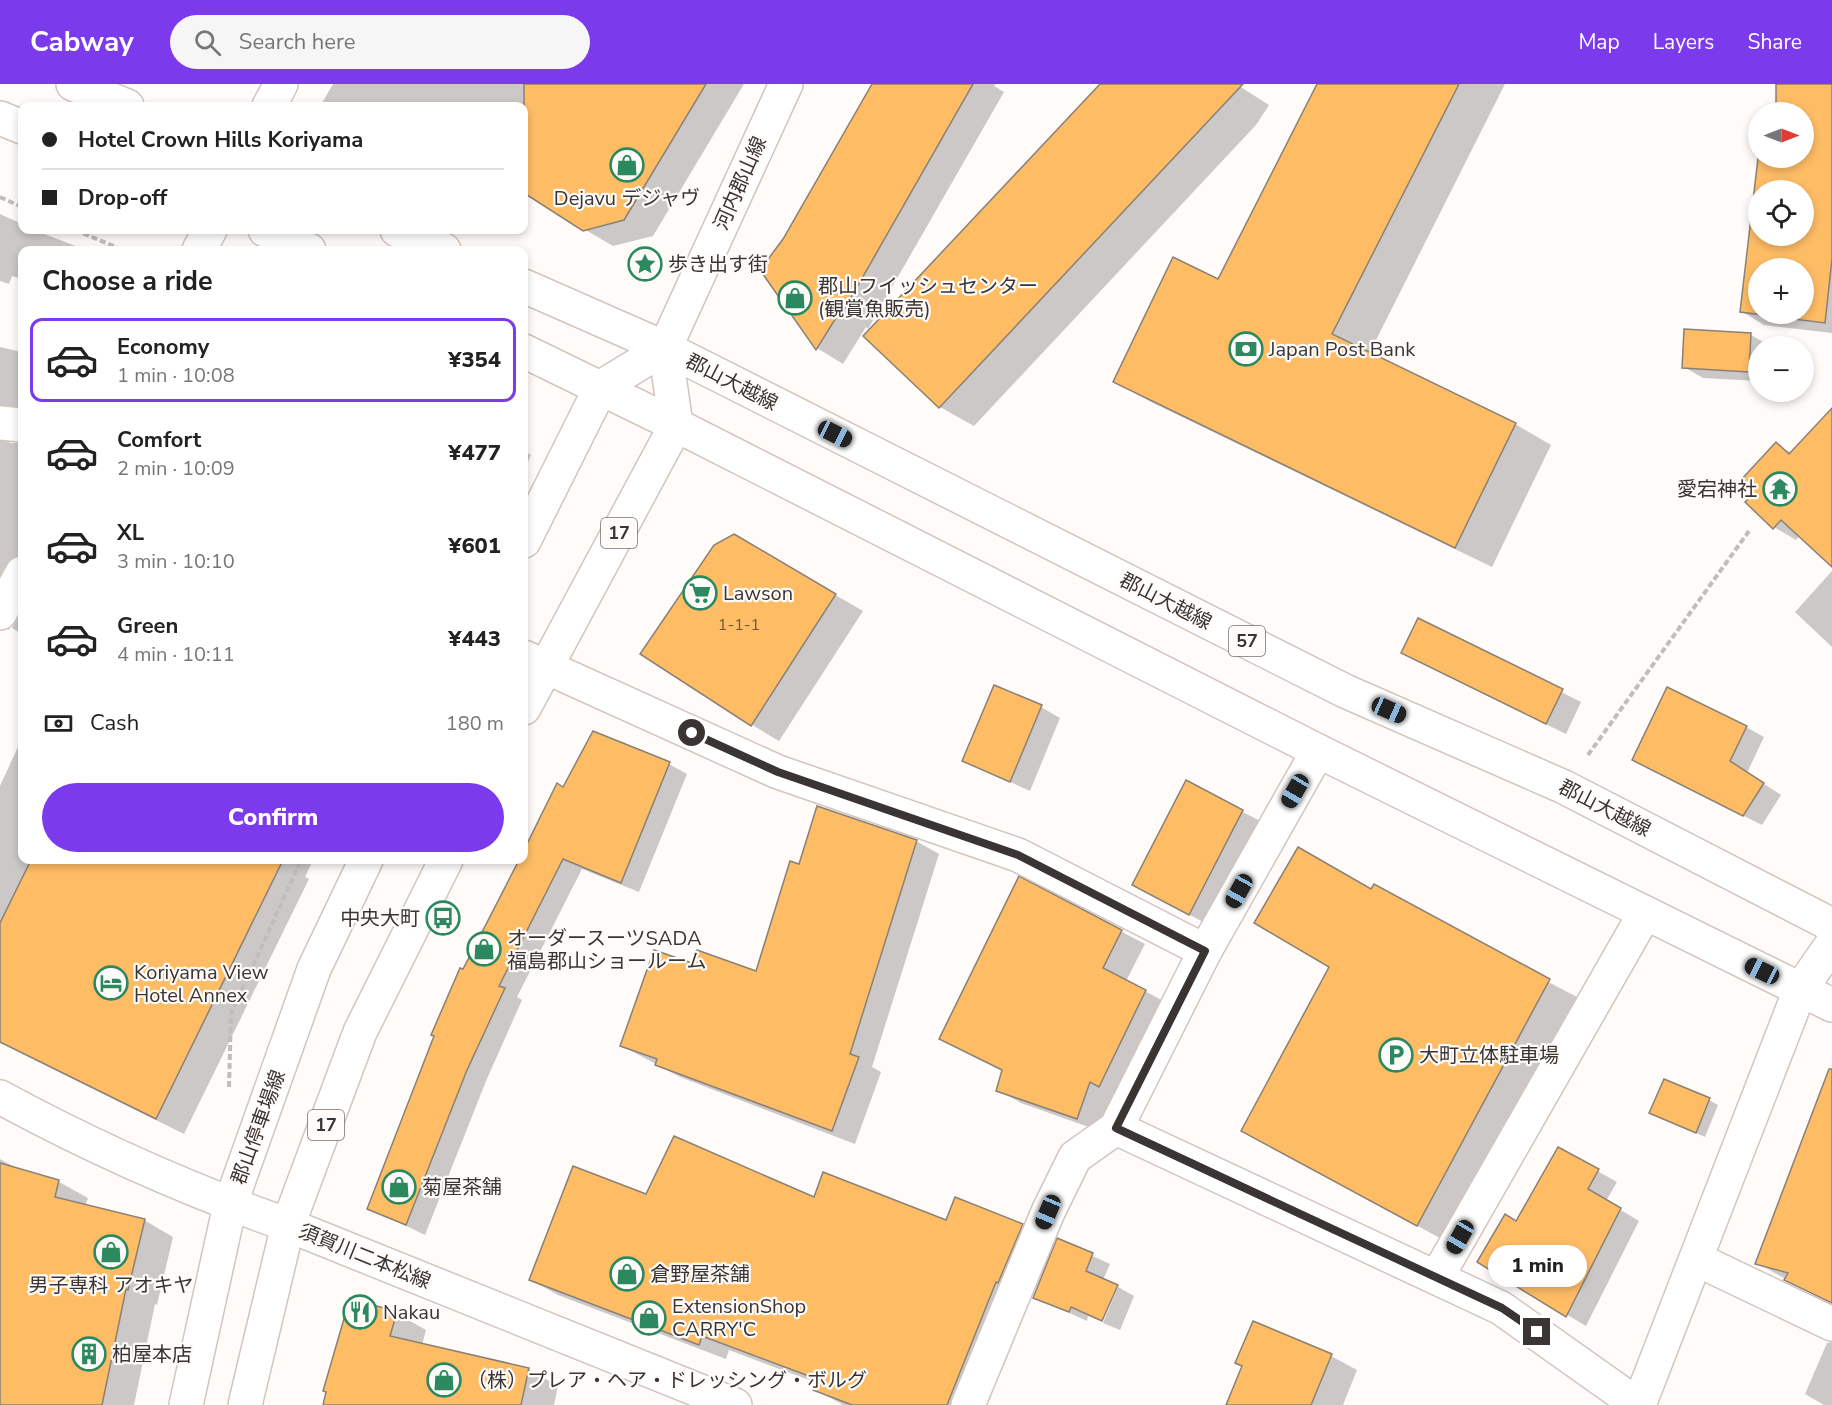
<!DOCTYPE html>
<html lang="en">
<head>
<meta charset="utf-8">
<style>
  body { margin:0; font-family:"Nunito Sans","Noto Sans JP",sans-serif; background:#f6f6f6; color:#222; height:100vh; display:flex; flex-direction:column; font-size:22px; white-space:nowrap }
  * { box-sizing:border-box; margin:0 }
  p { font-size:20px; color:#767676 }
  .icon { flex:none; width:33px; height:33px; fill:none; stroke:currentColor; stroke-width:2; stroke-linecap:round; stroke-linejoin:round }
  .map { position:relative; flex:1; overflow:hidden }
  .drawer { position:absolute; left:18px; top:162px; width:510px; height:618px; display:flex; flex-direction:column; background:#fff; border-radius:12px; box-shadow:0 3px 9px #0003 }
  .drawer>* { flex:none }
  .hud { position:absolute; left:18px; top:18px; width:510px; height:132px; border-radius:12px; box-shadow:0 3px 9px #0003; display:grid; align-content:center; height:132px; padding:0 24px; background:#fff }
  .needle { width:39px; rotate:90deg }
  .fabs { position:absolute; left:1748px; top:18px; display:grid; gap:12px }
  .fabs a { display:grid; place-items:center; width:66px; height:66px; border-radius:50%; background:#fff; box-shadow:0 3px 9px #0003; font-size:30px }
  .end { position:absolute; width:27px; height:27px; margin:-14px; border:8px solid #3a3532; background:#fff; box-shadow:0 0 0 3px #fff }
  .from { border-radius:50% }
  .bubble { position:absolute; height:42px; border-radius:21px; background:#fff; box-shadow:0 3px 9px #0003; font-size:20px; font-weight:800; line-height:42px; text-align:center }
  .car { position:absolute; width:18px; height:36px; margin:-18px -9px; border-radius:8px; box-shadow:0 0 4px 2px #0007; background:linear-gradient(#222 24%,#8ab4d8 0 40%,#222 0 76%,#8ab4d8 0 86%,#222 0) }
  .hud b { display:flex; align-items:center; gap:21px; height:57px; font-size:22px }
  .hud b+b { border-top:2px solid #e0e0e0 }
  .hud i { width:15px; height:15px; background:#222 }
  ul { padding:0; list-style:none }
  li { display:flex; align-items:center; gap:18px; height:84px; margin:0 12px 9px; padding:0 12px; border:3px solid transparent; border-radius:12px }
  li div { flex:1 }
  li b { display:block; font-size:22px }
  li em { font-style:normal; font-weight:800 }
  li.selected { border-color:#7c3aed }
  li>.icon { width:54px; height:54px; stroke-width:1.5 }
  h2 { padding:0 24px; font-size:27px; line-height:72px }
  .pay { display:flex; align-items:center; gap:15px; height:66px; padding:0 24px; font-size:22px }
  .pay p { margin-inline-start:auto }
  .button { display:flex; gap:12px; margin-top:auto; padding:12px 24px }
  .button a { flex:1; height:69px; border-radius:36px; background:#7c3aed; color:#fff; font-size:24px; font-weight:800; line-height:69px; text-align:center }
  header { display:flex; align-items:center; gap:36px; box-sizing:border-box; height:84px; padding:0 30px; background:#7c3aed; color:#fff }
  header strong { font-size:28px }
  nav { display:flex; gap:33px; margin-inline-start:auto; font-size:21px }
  .search { width:420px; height:54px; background:#f6f6f6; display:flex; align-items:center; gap:15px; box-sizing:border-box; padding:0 21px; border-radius:33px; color:#767676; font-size:22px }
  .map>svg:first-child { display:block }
  .shadow { fill:#0003; fill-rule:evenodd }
  .building { fill:#febc65; stroke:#898177; stroke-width:1.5; fill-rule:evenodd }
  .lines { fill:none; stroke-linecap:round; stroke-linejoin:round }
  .minor-casing { stroke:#d3c5be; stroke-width:36 }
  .major-casing { stroke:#d3c5be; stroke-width:36 }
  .path { stroke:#c1bdbb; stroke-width:4; stroke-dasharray:6 3; stroke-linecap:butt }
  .minor { stroke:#fff; stroke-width:33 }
  .major { stroke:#fff; stroke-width:33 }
  .route { stroke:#3a3532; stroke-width:8 }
  .labels { text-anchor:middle; stroke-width:4.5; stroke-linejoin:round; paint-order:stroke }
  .number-label { font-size:16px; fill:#6b573f }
  .shield { fill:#fefbf9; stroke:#75706e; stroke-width:1.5 }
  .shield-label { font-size:18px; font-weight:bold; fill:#3a3532 }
  .street-label { font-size:20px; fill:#3a3532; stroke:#fefbf9 }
  .poi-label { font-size:20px; fill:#3a3532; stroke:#fefbf9; text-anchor:start }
</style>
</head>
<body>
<header>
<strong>Cabway</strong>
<div class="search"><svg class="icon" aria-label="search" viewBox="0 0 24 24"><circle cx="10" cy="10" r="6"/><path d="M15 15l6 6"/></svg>Search here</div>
<nav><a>Map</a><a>Layers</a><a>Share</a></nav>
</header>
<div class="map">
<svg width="1832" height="1321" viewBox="0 0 1832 1321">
  <rect width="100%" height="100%" fill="#fefbf9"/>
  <g class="shadow">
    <polygon points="333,0 744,0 653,152 613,162 524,110 524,22 329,22 322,19"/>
    <polygon points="876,0 996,0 994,2 1004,8 868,245 866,243 843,280 817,264 784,156"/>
    <polygon points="1102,0 1236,0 1269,21 1256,41 974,342 940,323 866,252"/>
    <polygon points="1318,0 1505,0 1369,270 1515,340 1551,361 1492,483 1151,318 1115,298 1219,197"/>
    <path d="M 1778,0 L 1832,0 L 1832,249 L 1764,241 L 1741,227 L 1760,74 L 1803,74 L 1803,28 L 1778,28 ZM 1758,106 L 1803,106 L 1803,152 L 1758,152 ZM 1758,184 L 1803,184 L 1803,230 L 1758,230 Z"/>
    <polygon points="0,130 22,140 22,146 34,146 86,166 22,166 22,195 12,192 9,200 0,197"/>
    <polygon points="1686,247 1751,251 1770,262 1758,262 1758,297 1703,294 1684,283"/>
    <polygon points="0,263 22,268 22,338 9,353 10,359 22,359 22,515 11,536 9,546 2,542 0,546"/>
    <polygon points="1832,352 1832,481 1800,451 1796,456 1774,443 1755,409 1776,360 1792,369"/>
    <polygon points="524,367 531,371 524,386"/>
    <polygon points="734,452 863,527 779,657 752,641"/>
    <polygon points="1832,487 1832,563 1795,528"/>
    <polygon points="22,527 22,550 12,544"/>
    <polygon points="1419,536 1581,618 1566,650 1403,569"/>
    <polygon points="1041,623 1060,634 1030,707 964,677"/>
    <polygon points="1746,643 1764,653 1747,689 1781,711 1762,741 1651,686"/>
    <polygon points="22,654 22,776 313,776 305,793 309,795 184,1050 0,959 0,702"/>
    <polygon points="669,680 687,690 639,808 582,785 517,913 522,916 486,997 425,1151 369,1124 464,887 520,776 524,776 524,769 558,701 564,705"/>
    <polygon points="1186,698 1262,738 1209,841 1153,812"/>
    <polygon points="916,757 939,770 872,983 881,988 855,1060 680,993 622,962 693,881 757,889 800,782"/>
    <polygon points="1019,794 1145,860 1126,897 1169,920 1122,1015 1113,1010 1100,1047 1021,1019 998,1006 1004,987 941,955"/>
    <polygon points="1372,807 1583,916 1451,1160 1277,1066"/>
    <polygon points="1709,1016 1718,1021 1705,1053 1651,1029"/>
    <polygon points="1832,1029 1832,1221 1757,1179"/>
    <polygon points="1558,1065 1617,1098 1606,1117 1639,1137 1586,1242 1479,1178 1517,1139"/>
    <polygon points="0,1075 11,1081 11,1084 59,1098 88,1114 85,1122 144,1136 173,1153 157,1221 155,1220 134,1321 0,1321"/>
    <polygon points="647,1112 815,1115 947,1138 1022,1142 1049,1157 980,1321 843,1321 815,1305 817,1299 729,1266 726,1275 558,1211 531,1196"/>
    <polygon points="1058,1156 1110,1180 1103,1196 1116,1202 1101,1237 1088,1232 1087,1237 1035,1213"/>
    <polygon points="1118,1203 1134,1212 1120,1246 1103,1239"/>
    <polygon points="396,1229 426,1246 422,1261 528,1285 558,1302 554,1321 324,1321"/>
    <polygon points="1832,1258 1832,1321 1824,1321 1805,1310 1827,1259"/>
    <polygon points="1331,1272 1357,1286 1343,1321 1227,1321"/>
  </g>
  <g class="building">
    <polygon points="524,0 706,0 624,136 583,147 524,109"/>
    <polygon points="872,0 973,0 841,231 839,229 816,266 760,186 783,155"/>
    <polygon points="1100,0 1243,0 939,324 863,252"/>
    <polygon points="1317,0 1459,0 1332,250 1516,339 1455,464 1113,298 1173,173 1218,195"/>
    <path d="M 1776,0 L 1832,0 L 1832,175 L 1825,239 L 1740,228 L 1758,74 L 1803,74 L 1803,28 L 1776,28 ZM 1758,106 L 1803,106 L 1803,152 L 1758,152 ZM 1758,184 L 1803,184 L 1803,230 L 1758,230 Z"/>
    <polygon points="1684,245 1751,249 1749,288 1682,284"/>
    <polygon points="1832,324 1832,483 1781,436 1773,445 1745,418 1753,410 1740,397 1776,358 1789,370"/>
    <polygon points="734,450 836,510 751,642 640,570 714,461"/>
    <polygon points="1418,534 1563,605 1546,640 1401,569"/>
    <polygon points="994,601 1042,621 1010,698 962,677"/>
    <polygon points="1667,603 1747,642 1730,677 1764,699 1743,732 1632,676"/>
    <polygon points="593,647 670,678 621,799 563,775 499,902 505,904 467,986 406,1141 367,1125 434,952 431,951 460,884 463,885 519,776 524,776 524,766 557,699 563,703"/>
    <polygon points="1186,696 1243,726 1189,831 1132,801"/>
    <polygon points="817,722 917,756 850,970 859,973 832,1047 655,981 657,975 620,962 654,866 692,879 697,866 756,887 790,777 799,780"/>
    <polygon points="1298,763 1371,805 1374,800 1550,895 1417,1142 1241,1047 1329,883 1254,839"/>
    <polygon points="31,776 283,776 156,1035 0,958 0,839"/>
    <polygon points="1019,792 1122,846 1103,884 1146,906 1099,1003 1090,998 1077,1035 996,1007 1002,986 939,955"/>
    <polygon points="1829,985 1832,985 1832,1219 1784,1196 1788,1189 1755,1180"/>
    <polygon points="1664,995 1710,1014 1696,1049 1649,1029"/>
    <polygon points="674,1052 814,1113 823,1088 946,1136 955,1113 1023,1140 998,1199 996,1198 947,1321 852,1321 813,1306 817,1295 702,1252 699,1261 529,1196 573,1082 646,1110"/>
    <polygon points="1558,1063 1599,1085 1588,1105 1621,1124 1566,1233 1477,1178 1505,1130 1516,1137"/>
    <polygon points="0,1079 59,1096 55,1113 145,1135 128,1206 126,1205 102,1321 0,1321"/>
    <polygon points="1057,1154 1093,1169 1086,1187 1118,1201 1102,1237 1071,1223 1069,1228 1033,1214"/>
    <polygon points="350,1214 397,1228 390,1252 529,1284 521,1321 323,1321 326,1308 323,1307"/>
    <polygon points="1253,1237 1332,1270 1311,1321 1226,1321 1242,1282 1235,1279"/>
  </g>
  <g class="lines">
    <defs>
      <g id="minor">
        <polyline points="269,22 281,0"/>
        <polyline points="199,166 210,146"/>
        <polyline points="0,339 22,341"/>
        <polyline points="0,529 22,489"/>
        <polyline points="524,573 778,688 1018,771 1205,867"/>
        <polyline points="1116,1044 1501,1224 1638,1321"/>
        <polyline points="1696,1175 1832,1240"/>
        <polyline points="1437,1193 1645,829"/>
        <polyline points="968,1321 1048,1128 1075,1073 1116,1044 1205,867 1318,667"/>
        <polyline points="1639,1321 1800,906 1832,860"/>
      </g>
      <g id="major">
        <polyline points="73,0 127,22"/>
        <polyline points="0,34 22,43"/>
        <polyline points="265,146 309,166"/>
        <polyline points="397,146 444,166"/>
        <polyline points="524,202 665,264 1345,607 1564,703 1832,841"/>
        <polyline points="665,264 786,0"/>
        <polyline points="524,267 676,341 1318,667 1832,921"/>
        <polyline points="524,457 601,303 665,264"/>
        <polyline points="524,624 676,341 665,264"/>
        <path d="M 0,1013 C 92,1063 189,1106 288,1141 L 735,1321"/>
        <polyline points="186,1321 230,1121 314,885 366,776"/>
        <polyline points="245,1321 288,1141 360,948 446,776"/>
      </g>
    </defs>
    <use href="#minor" class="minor-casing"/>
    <use href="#major" class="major-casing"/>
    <g class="path">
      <polyline points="0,113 22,123"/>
      <polyline points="75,146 123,166"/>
      <polyline points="524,347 526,361"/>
      <polyline points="1588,671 1749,447"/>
      <polyline points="229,1003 231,930 301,776"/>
    </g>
    <use href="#minor" class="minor"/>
    <use href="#major" class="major"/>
  </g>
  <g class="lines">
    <polyline class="route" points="692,649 778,688 1018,771 1205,867 1116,1044 1502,1224 1537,1248"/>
  </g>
  <defs>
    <symbol id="shop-ring" viewBox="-11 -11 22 22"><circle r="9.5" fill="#fefbf9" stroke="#2b885f" stroke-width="1.5"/><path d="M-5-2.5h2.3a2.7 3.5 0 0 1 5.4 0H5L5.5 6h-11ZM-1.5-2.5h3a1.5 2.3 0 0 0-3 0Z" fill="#2b885f"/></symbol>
    <symbol id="sight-ring" viewBox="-11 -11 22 22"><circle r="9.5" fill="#fefbf9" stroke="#2b885f" stroke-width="1.5"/><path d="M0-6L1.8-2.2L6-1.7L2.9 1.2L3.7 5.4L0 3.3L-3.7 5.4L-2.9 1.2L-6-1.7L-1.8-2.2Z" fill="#2b885f"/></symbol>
    <symbol id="bank-ring" viewBox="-11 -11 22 22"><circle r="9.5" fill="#fefbf9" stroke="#2b885f" stroke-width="1.5"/><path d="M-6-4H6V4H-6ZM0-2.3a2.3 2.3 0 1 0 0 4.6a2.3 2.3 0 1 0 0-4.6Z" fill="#2b885f"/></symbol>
    <symbol id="temple-ring" viewBox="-11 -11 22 22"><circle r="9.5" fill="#fefbf9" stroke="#2b885f" stroke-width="1.5"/><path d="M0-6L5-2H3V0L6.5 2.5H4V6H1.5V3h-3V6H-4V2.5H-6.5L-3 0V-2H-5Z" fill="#2b885f"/></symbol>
    <symbol id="supermarket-ring" viewBox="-11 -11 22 22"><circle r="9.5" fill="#fefbf9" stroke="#2b885f" stroke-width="1.5"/><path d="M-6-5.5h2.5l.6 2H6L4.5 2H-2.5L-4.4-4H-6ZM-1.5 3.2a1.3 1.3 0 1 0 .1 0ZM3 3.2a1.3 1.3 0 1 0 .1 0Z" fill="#2b885f"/></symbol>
    <symbol id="bus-ring" viewBox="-11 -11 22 22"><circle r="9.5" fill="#fefbf9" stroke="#2b885f" stroke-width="1.5"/><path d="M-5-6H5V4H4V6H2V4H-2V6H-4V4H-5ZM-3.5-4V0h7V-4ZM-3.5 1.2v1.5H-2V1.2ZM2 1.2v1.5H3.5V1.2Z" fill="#2b885f"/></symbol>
    <symbol id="hotel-ring" viewBox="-11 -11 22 22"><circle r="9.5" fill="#fefbf9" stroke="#2b885f" stroke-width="1.5"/><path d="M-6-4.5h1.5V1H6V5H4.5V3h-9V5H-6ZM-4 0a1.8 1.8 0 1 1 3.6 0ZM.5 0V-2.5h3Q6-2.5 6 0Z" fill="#2b885f"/></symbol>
    <symbol id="parking-ring" viewBox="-11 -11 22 22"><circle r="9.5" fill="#fefbf9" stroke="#2b885f" stroke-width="1.5"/><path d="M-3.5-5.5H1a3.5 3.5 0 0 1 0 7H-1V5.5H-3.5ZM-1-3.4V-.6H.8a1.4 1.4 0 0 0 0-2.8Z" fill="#2b885f"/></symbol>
    <symbol id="restaurant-ring" viewBox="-11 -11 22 22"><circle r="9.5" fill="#fefbf9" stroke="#2b885f" stroke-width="1.5"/><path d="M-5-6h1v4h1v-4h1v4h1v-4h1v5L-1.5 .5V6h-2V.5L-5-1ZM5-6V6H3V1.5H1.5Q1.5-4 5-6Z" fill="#2b885f"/></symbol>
    <symbol id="building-ring" viewBox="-11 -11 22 22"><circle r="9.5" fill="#fefbf9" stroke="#2b885f" stroke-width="1.5"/><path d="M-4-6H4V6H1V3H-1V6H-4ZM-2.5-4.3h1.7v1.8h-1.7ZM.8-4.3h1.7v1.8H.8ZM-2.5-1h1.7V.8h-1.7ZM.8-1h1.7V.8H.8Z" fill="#2b885f"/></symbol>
  </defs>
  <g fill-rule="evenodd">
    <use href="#shop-ring" x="608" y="62" width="38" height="38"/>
    <use href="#sight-ring" x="626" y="161" width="38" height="38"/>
    <use href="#shop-ring" x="776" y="195" width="38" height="38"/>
    <use href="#bank-ring" x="1227" y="246" width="38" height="38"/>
    <use href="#temple-ring" x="1761" y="386" width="38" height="38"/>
    <use href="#supermarket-ring" x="681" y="490" width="38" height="38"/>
    <use href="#bus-ring" x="424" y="815" width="38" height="38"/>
    <use href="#shop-ring" x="465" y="846" width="38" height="38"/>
    <use href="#hotel-ring" x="92" y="880" width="38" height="38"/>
    <use href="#parking-ring" x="1377" y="952" width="38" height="38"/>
    <use href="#shop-ring" x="380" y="1084" width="38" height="38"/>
    <use href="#shop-ring" x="92" y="1149" width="38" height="38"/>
    <use href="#shop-ring" x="608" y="1171" width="38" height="38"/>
    <use href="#restaurant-ring" x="341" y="1209" width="38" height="38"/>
    <use href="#shop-ring" x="630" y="1215" width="38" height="38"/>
    <use href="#building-ring" x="70" y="1251" width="38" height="38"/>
    <use href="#shop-ring" x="425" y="1277" width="38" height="38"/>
  </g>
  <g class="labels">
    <g class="number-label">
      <text x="739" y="546">1-1-1</text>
    </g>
    <g class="shield">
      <rect x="601" y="434" width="36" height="30" rx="4.5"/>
      <rect x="1229" y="542" width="36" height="30" rx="4.5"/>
      <rect x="308" y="1026" width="36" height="30" rx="4.5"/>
    </g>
    <g class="shield-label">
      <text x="619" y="455">17</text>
      <text x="1247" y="563">57</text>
      <text x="326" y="1047">17</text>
    </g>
    <g class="street-label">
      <text transform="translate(740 99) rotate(-66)" y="7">河内郡山線</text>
      <text transform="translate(732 298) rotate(27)" y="7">郡山大越線</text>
      <text transform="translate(1166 517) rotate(27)" y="7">郡山大越線</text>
      <text transform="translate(1605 724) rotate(27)" y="7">郡山大越線</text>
      <text transform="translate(258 1043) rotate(-70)" y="7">郡山停車場線</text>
      <text transform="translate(365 1172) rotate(22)" y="7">須賀川二本松線</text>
    </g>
    <g class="poi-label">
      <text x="627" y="121" text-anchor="middle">Dejavu デジャヴ</text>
      <text x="668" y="187">歩き出す街</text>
      <text x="818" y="209">郡山フイッシュセンター<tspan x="818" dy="23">(観賞魚販売)</tspan></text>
      <text x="1269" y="272">Japan Post Bank</text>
      <text x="1757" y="412" text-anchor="end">愛宕神社</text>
      <text x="723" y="516">Lawson</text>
      <text x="420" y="841" text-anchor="end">中央大町</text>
      <text x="507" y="861">オーダースーツSADA<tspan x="507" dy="23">福島郡山ショールーム</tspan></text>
      <text x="134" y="895">Koriyama View<tspan x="134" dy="23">Hotel Annex</tspan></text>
      <text x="1419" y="978">大町立体駐車場</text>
      <text x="422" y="1110">菊屋茶舗</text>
      <text x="650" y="1197">倉野屋茶舗</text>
      <text x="111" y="1208" text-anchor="middle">男子専科 アオキヤ</text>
      <text x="672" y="1229">ExtensionShop<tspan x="672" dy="23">CARRY'C</tspan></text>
      <text x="383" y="1235">Nakau</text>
      <text x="112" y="1277">柏屋本店</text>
      <text x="467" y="1303">（株）プレア・ヘア・ドレッシング・ボルグ</text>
    </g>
  </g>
</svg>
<div class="fabs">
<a><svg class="needle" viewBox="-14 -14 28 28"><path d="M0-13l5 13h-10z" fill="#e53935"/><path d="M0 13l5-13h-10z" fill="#767676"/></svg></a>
<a><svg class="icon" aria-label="locate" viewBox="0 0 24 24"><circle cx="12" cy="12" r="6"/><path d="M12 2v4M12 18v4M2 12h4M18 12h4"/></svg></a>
<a>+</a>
<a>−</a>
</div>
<i class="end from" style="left:692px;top:649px"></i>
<i class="end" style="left:1537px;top:1248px"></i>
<div class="bubble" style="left:1488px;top:1161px;width:99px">1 min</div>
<i class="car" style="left:835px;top:350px;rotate:117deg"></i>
<i class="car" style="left:1389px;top:626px;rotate:114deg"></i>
<i class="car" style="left:1295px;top:707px;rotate:210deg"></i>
<i class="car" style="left:1239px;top:807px;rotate:209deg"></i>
<i class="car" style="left:1762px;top:887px;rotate:296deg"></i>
<i class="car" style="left:1048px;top:1128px;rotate:203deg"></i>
<i class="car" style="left:1460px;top:1153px;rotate:210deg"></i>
<div class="hud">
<b><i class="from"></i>Hotel Crown Hills Koriyama</b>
<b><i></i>Drop-off</b>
</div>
<section class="drawer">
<h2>Choose a ride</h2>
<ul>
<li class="selected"><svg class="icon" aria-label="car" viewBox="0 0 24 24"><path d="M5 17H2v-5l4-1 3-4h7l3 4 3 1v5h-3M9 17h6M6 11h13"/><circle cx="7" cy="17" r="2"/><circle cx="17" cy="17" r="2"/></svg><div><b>Economy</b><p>1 min · 10:08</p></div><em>¥354</em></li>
<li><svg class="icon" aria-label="car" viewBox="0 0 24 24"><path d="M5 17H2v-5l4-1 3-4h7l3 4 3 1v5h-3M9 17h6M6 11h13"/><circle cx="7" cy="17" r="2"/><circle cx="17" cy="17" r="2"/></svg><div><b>Comfort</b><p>2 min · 10:09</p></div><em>¥477</em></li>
<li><svg class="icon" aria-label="car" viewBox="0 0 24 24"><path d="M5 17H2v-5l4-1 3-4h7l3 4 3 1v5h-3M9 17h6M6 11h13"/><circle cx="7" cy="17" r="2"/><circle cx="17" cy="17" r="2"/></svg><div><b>XL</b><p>3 min · 10:10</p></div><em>¥601</em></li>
<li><svg class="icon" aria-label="car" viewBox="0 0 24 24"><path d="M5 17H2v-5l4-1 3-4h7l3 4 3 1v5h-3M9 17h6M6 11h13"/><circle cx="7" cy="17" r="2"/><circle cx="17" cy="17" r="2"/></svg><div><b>Green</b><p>4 min · 10:11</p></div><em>¥443</em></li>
</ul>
<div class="pay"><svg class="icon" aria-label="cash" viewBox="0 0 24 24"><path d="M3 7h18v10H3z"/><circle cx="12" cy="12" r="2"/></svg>Cash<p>180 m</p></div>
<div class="button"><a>Confirm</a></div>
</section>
</div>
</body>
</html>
